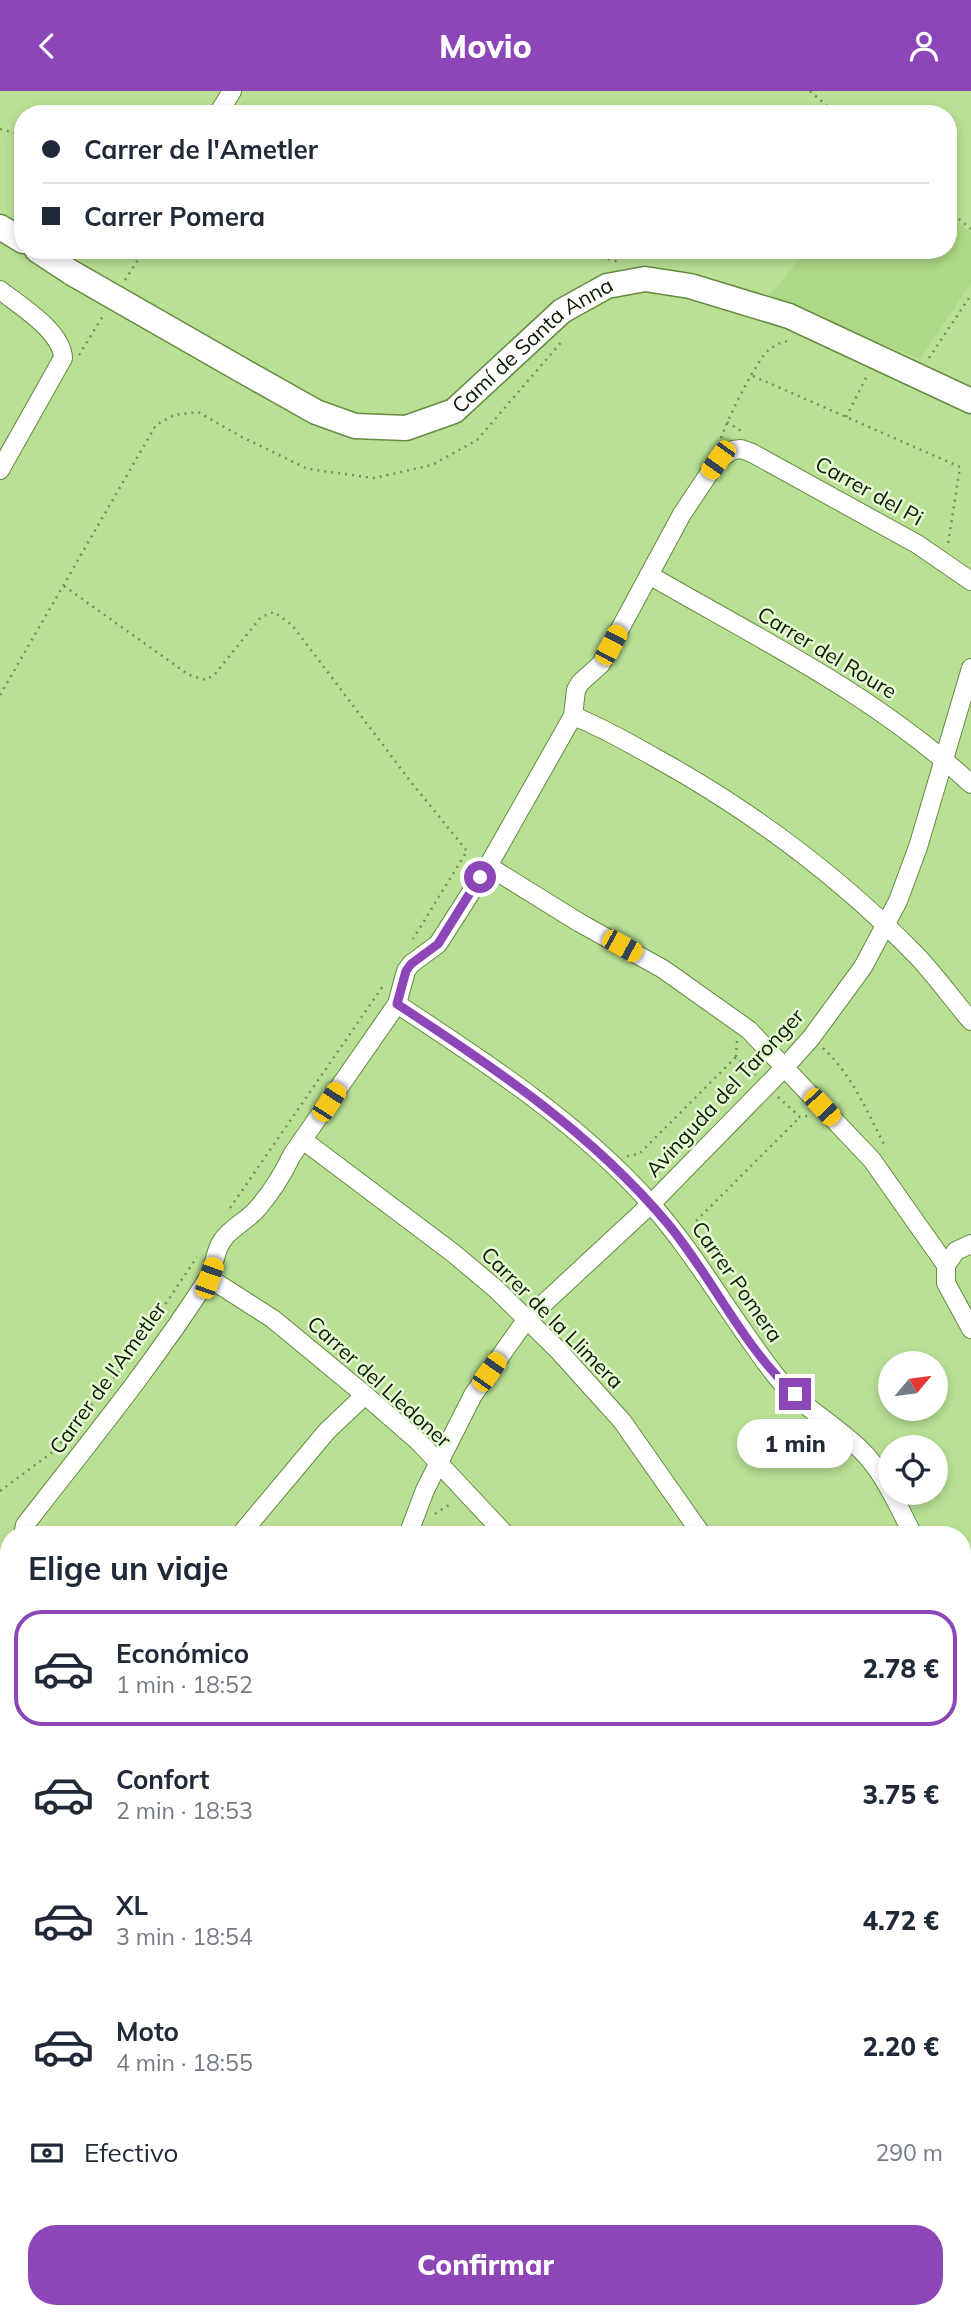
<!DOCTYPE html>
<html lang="es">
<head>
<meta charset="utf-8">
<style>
  body { margin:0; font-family:Mulish,sans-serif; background:#f6f6f7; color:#1f2937; height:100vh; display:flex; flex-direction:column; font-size:26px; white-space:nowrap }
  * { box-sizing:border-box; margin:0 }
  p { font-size:23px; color:#747a83 }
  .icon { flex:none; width:38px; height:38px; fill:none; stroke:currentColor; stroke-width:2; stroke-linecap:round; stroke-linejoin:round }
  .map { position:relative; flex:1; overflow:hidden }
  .side { position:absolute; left:0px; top:1435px; width:971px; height:793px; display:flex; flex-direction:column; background:#fff; border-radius:28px 28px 0 0; box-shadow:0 4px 10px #0003 }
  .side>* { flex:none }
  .banner { position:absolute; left:14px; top:14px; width:943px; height:154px; border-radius:28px; box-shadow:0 4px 10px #0003; display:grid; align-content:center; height:154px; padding:0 28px; background:#fff }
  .needle { width:46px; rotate:61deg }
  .controls { position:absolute; left:878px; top:1260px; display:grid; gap:14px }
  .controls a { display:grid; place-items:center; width:70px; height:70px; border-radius:50%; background:#fff; box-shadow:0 4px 10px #0003; font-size:35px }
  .end { position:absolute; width:32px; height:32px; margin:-16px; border:9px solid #8d46b8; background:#fff; box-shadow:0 0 0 4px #fff }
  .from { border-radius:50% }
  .bubble { position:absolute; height:49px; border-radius:24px; background:#fff; box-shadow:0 4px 10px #0003; font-size:23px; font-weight:800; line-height:49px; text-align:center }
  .car { position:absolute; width:21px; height:42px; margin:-21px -10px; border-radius:9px; box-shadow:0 0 5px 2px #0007; background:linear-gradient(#f5c518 24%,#345 0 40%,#f5c518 0 76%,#345 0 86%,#f5c518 0) }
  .banner b { display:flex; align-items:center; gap:24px; height:66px; font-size:26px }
  .banner b+b { border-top:2px solid #e0e1e3 }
  .banner i { width:18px; height:18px; background:#1f2937 }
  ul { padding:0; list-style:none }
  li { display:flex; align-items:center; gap:21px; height:116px; margin:0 14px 10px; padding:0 14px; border:4px solid transparent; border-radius:28px }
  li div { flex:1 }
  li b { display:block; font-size:26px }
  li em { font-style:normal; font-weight:800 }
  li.on { border-color:#8d46b8 }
  li>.icon { width:63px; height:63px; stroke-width:1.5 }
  h2 { padding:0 28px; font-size:32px; line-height:84px }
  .pay { display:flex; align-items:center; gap:18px; height:77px; padding:0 28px; font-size:26px }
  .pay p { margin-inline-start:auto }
  .action { display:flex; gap:14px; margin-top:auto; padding:14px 28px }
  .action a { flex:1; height:80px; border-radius:28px; background:#8d46b8; color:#fff; font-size:28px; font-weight:800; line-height:80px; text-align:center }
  header { display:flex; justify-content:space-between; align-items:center; height:91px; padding:0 28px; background:#8d46b8; color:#fff; font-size:32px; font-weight:800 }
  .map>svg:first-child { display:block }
  .built { fill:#add885 }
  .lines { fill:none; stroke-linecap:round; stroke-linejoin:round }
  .canal { stroke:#008c87; stroke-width:18 }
  .street-casing { stroke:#678a42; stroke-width:20 }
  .secondary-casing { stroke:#678a42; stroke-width:27 }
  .path { stroke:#749159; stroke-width:2.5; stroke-dasharray:2 5; stroke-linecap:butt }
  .street { stroke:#fff; stroke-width:18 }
  .secondary { stroke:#fff; stroke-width:24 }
  .secondary-bridge-casing { stroke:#678a42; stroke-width:27; stroke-linecap:butt }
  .secondary-bridge { stroke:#fff; stroke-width:24 }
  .route { stroke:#8d46b8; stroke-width:9 }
  .labels { text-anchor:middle; stroke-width:5; stroke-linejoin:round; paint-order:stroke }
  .street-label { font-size:21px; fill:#0c1a00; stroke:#e6fad5 }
</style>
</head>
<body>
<header><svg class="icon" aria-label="back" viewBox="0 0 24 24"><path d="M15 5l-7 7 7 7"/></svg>Movio<svg class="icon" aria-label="person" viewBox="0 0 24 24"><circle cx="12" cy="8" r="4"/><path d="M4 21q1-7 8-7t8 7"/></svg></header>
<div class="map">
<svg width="971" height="2227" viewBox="0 0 971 2227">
  <rect width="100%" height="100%" fill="#b9e095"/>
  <polygon class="built" points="949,124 971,142 971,192 920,268 767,207 808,159 948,159"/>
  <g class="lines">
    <g class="canal">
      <polyline points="0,1952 9,1952"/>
      <polyline points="422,2227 423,2219"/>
    </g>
    <defs>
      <g id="street">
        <polyline points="218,23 232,0"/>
        <path d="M 0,199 C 20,215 62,240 63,267 L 0,379"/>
        <path d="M 649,484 C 760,548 876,605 971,693"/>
        <path d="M 573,625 C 602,636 627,651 654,666 C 750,719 840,786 917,865 C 936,885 953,909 971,930"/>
        <polyline points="488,775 580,832 663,878 749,939 872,1069 946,1174 946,1192 971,1238"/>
        <path d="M 397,913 C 487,972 579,1032 651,1113 C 698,1166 732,1229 776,1285 C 799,1314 834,1333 860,1358 C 884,1381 898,1415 913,1444"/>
        <polyline points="303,1049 453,1162 496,1198 558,1259 622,1330 702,1444"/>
        <polyline points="946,1174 956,1160 971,1153"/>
        <polyline points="209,1187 273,1228 365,1304 419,1351 506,1444"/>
        <path d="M 23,1444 L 25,1434 C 87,1354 152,1275 207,1189 C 215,1177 214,1161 222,1150 C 230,1137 247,1130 257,1118 C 271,1102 283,1083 292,1064 L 397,913 L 406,880 L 411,873 L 438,853 L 488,775 L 573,625 L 576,599 L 580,592 L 601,573 L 682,423 L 718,369 L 733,359 L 741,358 L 752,362 L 917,453 L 971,490"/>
        <polyline points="240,1444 327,1340 365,1304"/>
        <polyline points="408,1444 425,1399 473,1304 526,1229 651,1113 785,976 811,947 863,876 898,810 918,756 971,577"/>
        <polyline points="962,1524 971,1525"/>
        <polyline points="136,2227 137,2219"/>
      </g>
      <g id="secondary">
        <polyline points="0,136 23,150"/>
        <polyline points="37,159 72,182"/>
        <path id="s1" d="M 238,277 L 316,321 L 355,335 L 406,337 L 454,320 L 562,220 L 607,195 L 645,188 L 690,195 L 789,225 L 971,310"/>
        <polyline points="962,1645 971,1646"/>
        <polyline points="0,1935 9,1932"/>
      </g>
    </defs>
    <use href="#street" class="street-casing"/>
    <use href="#secondary" class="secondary-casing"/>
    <g class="path">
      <polyline points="810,0 836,23"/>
      <polyline points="0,38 23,44"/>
      <polyline points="948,119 971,138"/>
      <polyline points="574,159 619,171"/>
      <polyline points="125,189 144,159"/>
      <polyline points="79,264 103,225"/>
      <polyline points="929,267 971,204"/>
      <polyline points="753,285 960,376 948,453"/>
      <polyline points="846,326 867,285"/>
      <polyline points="727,331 743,341"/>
      <path d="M 721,347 C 729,325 750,283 764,264 C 771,255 781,251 792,249"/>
      <polyline points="64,495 189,584 206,589 215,583 261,526 274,521 292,534 411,691 467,760 413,848"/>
      <polyline points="0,604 156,334 174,324 198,321 242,346 308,378 374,387 432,374 477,349 563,249"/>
      <polyline points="737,950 736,966 756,984"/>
      <path d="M 823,957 C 853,985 867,1021 886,1057"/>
      <polyline points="778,1006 800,1026 808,1025"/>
      <polyline points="627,1065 639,1063 736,966"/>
      <polyline points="230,1117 383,895"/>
      <polyline points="694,1136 694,1132 800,1026"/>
      <polyline points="0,1400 54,1360 125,1273 197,1166"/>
      <polyline points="435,1423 447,1415 453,1414"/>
      <polyline points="0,1511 9,1527"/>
      <polyline points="962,1608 971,1608"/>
      <polyline points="487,2227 489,2219"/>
    </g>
    <use href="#street" class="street"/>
    <use href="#secondary" class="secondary"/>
    <defs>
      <polyline id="secondary-bridge" points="72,182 238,277"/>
    </defs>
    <use href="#secondary-bridge" class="secondary-bridge-casing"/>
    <use href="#secondary-bridge" class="secondary-bridge"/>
  </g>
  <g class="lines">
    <path class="route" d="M 480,786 L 438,853 L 411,873 L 406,880 L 397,913 C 495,977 592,1042 668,1133 C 713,1187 742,1255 795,1303"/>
  </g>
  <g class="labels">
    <g class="street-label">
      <text dy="7" stroke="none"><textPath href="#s1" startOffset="336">Camí de Santa Anna</textPath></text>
      <text transform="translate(869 400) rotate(29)" y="7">Carrer del Pi</text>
      <text transform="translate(827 562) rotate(31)" y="7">Carrer del Roure</text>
      <text transform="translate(725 1002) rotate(-47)" y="7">Avinguda del Taronger</text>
      <text transform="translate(737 1191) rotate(55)" y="7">Carrer Pomera</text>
      <text transform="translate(552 1227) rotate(45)" y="7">Carrer de la Llimera</text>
      <text transform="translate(108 1287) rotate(-54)" y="7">Carrer de l'Ametler</text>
      <text transform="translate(379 1291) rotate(42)" y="7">Carrer del Lledoner</text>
    </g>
  </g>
</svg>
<div class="controls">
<a><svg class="needle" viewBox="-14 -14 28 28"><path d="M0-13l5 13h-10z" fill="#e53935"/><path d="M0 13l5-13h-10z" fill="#747a83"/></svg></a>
<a><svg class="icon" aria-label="locate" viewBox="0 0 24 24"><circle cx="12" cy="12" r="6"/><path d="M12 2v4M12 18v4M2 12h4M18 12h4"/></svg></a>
</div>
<i class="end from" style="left:480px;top:786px"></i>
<i class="end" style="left:795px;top:1303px"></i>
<div class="bubble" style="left:737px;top:1328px;width:116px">1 min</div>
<i class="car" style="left:718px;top:369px;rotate:216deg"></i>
<i class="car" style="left:611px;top:554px;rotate:28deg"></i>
<i class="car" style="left:622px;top:855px;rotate:119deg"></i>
<i class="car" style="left:329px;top:1011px;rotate:33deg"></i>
<i class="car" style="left:822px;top:1016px;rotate:137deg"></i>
<i class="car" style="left:209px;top:1187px;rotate:19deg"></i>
<i class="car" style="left:489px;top:1281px;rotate:35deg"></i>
<div class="banner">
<b><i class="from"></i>Carrer de l'Ametler</b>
<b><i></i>Carrer Pomera</b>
</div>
<section class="side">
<h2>Elige un viaje</h2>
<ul>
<li class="on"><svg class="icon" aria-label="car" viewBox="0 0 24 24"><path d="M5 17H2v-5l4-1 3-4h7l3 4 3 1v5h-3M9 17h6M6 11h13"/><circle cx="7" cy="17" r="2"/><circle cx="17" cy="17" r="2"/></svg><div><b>Económico</b><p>1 min · 18:52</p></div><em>2.78 €</em></li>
<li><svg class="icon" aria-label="car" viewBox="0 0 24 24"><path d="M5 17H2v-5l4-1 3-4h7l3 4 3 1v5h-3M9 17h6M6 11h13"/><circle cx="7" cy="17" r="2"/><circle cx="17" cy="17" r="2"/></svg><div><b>Confort</b><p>2 min · 18:53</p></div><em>3.75 €</em></li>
<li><svg class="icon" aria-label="car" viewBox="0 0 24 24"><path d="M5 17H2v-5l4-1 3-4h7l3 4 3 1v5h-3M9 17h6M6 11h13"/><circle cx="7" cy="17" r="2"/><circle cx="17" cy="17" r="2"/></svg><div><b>XL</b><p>3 min · 18:54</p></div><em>4.72 €</em></li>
<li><svg class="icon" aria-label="car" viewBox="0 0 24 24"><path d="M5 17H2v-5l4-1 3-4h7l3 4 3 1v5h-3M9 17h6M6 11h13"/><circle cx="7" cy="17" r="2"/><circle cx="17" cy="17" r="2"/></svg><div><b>Moto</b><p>4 min · 18:55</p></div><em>2.20 €</em></li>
</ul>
<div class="pay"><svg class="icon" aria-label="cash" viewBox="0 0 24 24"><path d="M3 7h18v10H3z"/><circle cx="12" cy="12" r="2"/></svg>Efectivo<p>290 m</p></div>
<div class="action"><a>Confirmar</a></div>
</section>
</div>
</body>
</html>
